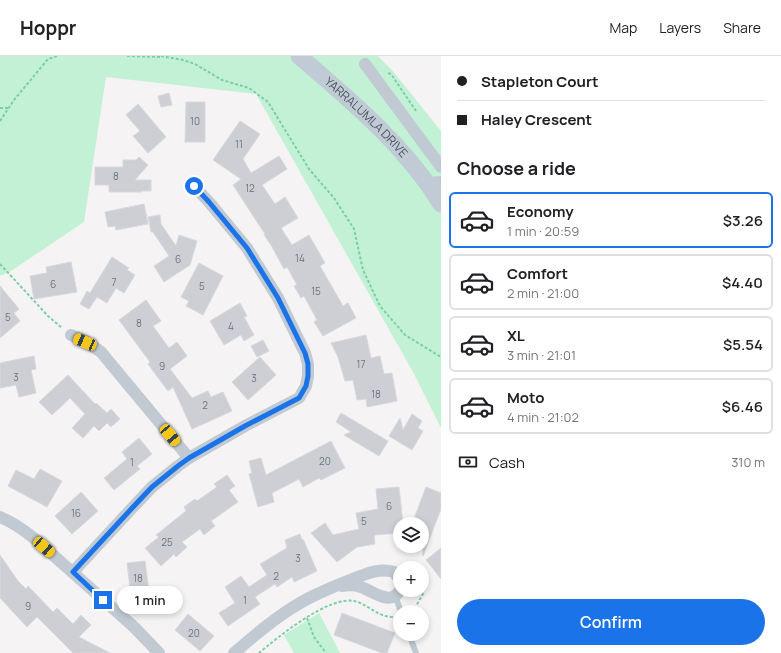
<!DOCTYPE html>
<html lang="en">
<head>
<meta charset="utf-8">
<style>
  body { margin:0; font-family:Manrope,sans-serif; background:#f6f6f6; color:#202124; height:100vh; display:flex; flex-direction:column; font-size:15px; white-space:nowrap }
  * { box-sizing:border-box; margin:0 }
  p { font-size:13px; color:#757577 }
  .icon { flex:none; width:22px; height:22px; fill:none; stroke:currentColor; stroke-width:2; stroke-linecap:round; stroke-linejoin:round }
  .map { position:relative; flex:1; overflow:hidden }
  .drawer { display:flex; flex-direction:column; background:#fff; width:340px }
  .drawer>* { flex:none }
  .banner { display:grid; align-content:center; height:88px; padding:0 16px; background:#fff }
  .fabs { position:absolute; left:393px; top:461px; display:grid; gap:8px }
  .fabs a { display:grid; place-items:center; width:36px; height:36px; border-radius:50%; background:#fff; box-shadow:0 2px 6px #0003; font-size:20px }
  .end { position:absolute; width:18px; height:18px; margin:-9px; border:5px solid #1a73e8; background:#fff; box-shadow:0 0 0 2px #fff }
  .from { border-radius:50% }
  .bubble { position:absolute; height:28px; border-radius:14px; background:#fff; box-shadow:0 2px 6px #0003; font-size:13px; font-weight:600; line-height:28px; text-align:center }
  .car { position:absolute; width:12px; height:24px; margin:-12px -6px; border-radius:5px; box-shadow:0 0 3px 1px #0007; background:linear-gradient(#f5c518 24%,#345 0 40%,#f5c518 0 76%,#345 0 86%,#f5c518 0) }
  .banner b { display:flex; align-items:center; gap:14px; height:38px; font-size:15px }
  .banner b+b { border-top:1px solid #e0e0e0 }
  .banner i { width:10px; height:10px; background:#202124 }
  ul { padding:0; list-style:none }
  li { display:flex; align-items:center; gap:12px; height:56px; margin:0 8px 6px; padding:0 8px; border:2px solid #e0e0e0; border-radius:6px }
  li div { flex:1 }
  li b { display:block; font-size:15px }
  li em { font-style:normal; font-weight:600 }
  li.on { border-color:#1a73e8 }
  li>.icon { width:36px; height:36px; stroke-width:1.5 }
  h2 { padding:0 16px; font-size:18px; line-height:48px }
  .pay { display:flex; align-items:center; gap:10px; height:44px; padding:0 16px; font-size:15px }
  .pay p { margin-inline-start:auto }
  .button { display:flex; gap:8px; margin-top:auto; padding:8px 16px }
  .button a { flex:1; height:46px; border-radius:24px; background:#1a73e8; color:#fff; font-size:16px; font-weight:600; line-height:46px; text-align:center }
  header { display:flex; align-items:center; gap:24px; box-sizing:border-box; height:56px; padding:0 20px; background:#fff; border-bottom:1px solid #e0e0e0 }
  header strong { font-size:19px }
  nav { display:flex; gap:22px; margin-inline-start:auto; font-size:14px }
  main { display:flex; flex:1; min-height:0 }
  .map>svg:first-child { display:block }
  .green { fill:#c3f1d5 }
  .building { fill:#cdcfd5; stroke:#d7d9de }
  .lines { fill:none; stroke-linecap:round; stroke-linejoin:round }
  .path { stroke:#7ad0a6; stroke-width:2; stroke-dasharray:3 2; stroke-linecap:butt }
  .lane { stroke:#c1cad2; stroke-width:6 }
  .street { stroke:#c1cad2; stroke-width:12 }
  .secondary { stroke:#c1cbd6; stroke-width:17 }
  .route { stroke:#1a73e8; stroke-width:5 }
  .labels { text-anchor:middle; stroke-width:3; stroke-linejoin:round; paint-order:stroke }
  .number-label { font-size:10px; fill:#6b747e }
  .street-label { font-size:12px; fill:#4a5661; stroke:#fff }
</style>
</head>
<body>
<header>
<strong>Hoppr</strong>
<nav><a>Map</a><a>Layers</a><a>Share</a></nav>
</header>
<main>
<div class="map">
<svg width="441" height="597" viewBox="0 0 441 597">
  <rect width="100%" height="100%" fill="#f5f3f3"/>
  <g class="green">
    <polygon points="0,0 378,0 392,14 441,75 441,372 413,316 256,38 106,21 84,166 11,215 0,220"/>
    <polygon points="319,557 340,597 294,597 284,579"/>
  </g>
  <g class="building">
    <polygon points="169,37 172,49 161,51 158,40"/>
    <polygon points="186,46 205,46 205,86 185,86"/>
    <polygon points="138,48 166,81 148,97 133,80 140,75 126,59"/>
    <polygon points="240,65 260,78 243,103 251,117 279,100 287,113 262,129 275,148 285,141 298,162 281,172 292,189 309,179 325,207 320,210 343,250 348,247 356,262 323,280 314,266 317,264 304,240 301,242 294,230 297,229 287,211 284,213 271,189 264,179 265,178 233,129 241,123 213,104"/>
    <polygon points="139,101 148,109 135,124 151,124 151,135 141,135 142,136 109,136 109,129 95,129 95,111 123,111 123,104 136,104"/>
    <polygon points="144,148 148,168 116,174 115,170 108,171 105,156"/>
    <polygon points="160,159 161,168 176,190 179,179 197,185 190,209 164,226 154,210 169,200 153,176 151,176 148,161"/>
    <polygon points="112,201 129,212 127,214 135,219 124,237 116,232 107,247 97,241 89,253 80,248 87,235 90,237"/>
    <polygon points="71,206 77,236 34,243 30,220 47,217 46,211"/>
    <polygon points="199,207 223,220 203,259 186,250 189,245 181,241"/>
    <polygon points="0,230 19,253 14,257 20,265 0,282"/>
    <polygon points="146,244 161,265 153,270 169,292 177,286 187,300 170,313 192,342 208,335 211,341 223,336 232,355 192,373 173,331 168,335 148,308 150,306 119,264"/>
    <polygon points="240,247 247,260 244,261 254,279 244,285 241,279 224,289 210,265"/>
    <polygon points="366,279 371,302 380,300 384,318 392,317 397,345 367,351 366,343 357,344 353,324 345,325 338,301 331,287"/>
    <polygon points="263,284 269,295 257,301 251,290"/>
    <polygon points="34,300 36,313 31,314 36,337 19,341 16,329 0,332 0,307"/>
    <polygon points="260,301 276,319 248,344 232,326"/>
    <polygon points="68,319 95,348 96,347 107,357 111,353 120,363 111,371 107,367 99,375 94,370 83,382 72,372 85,358 70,342 52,359 39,346"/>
    <polygon points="341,357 388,385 379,400 344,379 351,376 336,366"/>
    <polygon points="412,358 422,365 418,372 423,375 412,394 389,380 400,362 403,374"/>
    <polygon points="139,382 152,398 137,410 140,413 114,434 104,422 127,403 122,396"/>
    <polygon points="331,385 345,412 321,424 319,422 303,431 299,423 272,437 274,446 258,451 249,418 252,417 249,405 261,402 266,419"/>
    <polygon points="40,413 62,425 47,451 8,430 16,414 34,423"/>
    <polygon points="227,419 235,430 229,434 238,446 211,465 215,470 204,479 200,473 182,486 187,491 176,501 174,498 161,510 145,492 159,481 156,479 186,455 184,451 195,443 197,445 217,431 214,428"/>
    <polygon points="399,431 403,468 400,468 400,477 374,479 375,488 357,491 337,506 311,477 325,467 333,479 359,473 356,457 378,453 376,433"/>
    <polygon points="426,431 441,437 441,453 423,500 422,468 412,468"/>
    <polygon points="81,436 98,455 72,478 55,460"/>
    <polygon points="300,478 302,484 303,483 317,515 294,526 292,521 277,531 275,528 255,541 260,548 228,570 219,557 235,547 225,531 241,520 249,531 267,519 260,508 287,492 285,484"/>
    <polygon points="441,492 441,523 426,504"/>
    <polygon points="0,499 18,525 26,533 28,530 53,556 57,552 73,568 81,559 91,569 79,581 110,597 73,597 37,561 27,571 0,542"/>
    <polygon points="145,505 149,536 131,539 127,507"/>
    <polygon points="342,557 395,577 387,597 382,597 334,579"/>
    <polygon points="188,558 214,580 200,595 175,574"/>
  </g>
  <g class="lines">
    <g class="path">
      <polyline points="127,0 161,1"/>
      <polyline points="161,0 183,4 195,8 222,24 249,32 268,46 309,113 334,142 354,173 363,214 380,250 405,279 441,301"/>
      <polyline points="388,17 391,18 416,55"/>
      <polyline points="0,52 9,52"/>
      <polyline points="0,65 14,44 48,3 57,0"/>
      <polyline points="0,208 48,260 62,272"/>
      <polyline points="410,555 415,552 424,536"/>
      <polyline points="307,562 314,581 326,597"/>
      <path d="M 259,597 C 278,581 328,540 354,545 C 368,548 377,561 393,561"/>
    </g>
    <g class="lane">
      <polyline points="395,539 401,556"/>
      <polyline points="409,578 416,597"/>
    </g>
    <g class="street">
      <polyline points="365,8 441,111"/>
      <polyline points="428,127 441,126"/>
      <polyline points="71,279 85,285 101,296 189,402"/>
      <path d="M 0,461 C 13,466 24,474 35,483 L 134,571 L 159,597"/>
      <polyline points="73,516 134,450 152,431 178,410 189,402 245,370 299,342 306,330 308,320 308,308 305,297 278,242 247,192 209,146 194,130"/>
      <path d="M 342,530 C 348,529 355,529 361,531 C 373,535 391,551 400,534"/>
      <path d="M 234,597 C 255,579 276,561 300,547 C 315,538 333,531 350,524 C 363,519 379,511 394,516 L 400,524"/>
    </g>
    <path class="secondary" id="s1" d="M 299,0 C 351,45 405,89 441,148"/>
  </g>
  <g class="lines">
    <polyline class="route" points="103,544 73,516 134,450 152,431 178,410 189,402 245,370 299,342 306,330 308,320 308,308 305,297 278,242 247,192 209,146 194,130"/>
  </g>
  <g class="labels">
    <g class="number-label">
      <text x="195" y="69">10</text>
      <text x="239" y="92">11</text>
      <text x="116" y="124">8</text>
      <text x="250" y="136">12</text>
      <text x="300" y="206">14</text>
      <text x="178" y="207">6</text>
      <text x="114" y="230">7</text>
      <text x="53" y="232">6</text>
      <text x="202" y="234">5</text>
      <text x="316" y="239">15</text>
      <text x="8" y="265">5</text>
      <text x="139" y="271">8</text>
      <text x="231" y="274">4</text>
      <text x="361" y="312">17</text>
      <text x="162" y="314">9</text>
      <text x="16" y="325">3</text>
      <text x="254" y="326">3</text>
      <text x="376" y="342">18</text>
      <text x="205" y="353">2</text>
      <text x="325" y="409">20</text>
      <text x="132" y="410">1</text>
      <text x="389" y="454">6</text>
      <text x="76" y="461">16</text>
      <text x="364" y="469">5</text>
      <text x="167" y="490">25</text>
      <text x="298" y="506">3</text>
      <text x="276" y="524">2</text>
      <text x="138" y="526">18</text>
      <text x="245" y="548">1</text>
      <text x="28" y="554">9</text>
      <text x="194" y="581">20</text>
    </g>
    <g class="street-label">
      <text dy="4" stroke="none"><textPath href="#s1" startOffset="91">YARRALUMLA DRIVE</textPath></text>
    </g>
  </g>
</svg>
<div class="fabs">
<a><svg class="icon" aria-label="layers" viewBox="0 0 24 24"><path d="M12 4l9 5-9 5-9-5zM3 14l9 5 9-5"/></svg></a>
<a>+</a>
<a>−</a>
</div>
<i class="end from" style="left:194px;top:130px"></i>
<i class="end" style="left:103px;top:544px"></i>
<div class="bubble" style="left:117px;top:530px;width:66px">1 min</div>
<i class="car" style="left:85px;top:286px;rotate:293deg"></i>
<i class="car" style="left:170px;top:379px;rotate:140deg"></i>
<i class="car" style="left:44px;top:491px;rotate:131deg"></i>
</div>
<section class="drawer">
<div class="banner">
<b><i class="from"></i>Stapleton Court</b>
<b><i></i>Haley Crescent</b>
</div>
<h2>Choose a ride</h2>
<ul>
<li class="on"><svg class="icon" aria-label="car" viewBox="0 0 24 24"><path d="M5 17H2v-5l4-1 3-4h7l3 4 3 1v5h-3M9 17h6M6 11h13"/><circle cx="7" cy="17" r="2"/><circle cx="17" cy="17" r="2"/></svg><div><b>Economy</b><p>1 min · 20:59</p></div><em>$3.26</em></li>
<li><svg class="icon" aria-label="car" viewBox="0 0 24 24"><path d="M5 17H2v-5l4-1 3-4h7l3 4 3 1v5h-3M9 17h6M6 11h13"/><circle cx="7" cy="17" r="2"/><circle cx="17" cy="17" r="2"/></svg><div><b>Comfort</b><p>2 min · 21:00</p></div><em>$4.40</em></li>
<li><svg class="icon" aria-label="car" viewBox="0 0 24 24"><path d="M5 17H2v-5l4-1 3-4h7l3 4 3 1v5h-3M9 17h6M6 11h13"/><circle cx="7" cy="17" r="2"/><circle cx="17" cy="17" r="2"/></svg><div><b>XL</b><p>3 min · 21:01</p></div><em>$5.54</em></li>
<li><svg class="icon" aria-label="car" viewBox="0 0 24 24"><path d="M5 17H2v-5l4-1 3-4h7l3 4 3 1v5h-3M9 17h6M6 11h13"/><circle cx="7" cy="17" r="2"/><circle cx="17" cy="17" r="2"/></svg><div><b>Moto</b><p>4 min · 21:02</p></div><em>$6.46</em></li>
</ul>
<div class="pay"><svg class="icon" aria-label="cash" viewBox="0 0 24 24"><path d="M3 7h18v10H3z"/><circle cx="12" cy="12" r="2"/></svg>Cash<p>310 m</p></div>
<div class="button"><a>Confirm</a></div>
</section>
</main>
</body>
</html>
